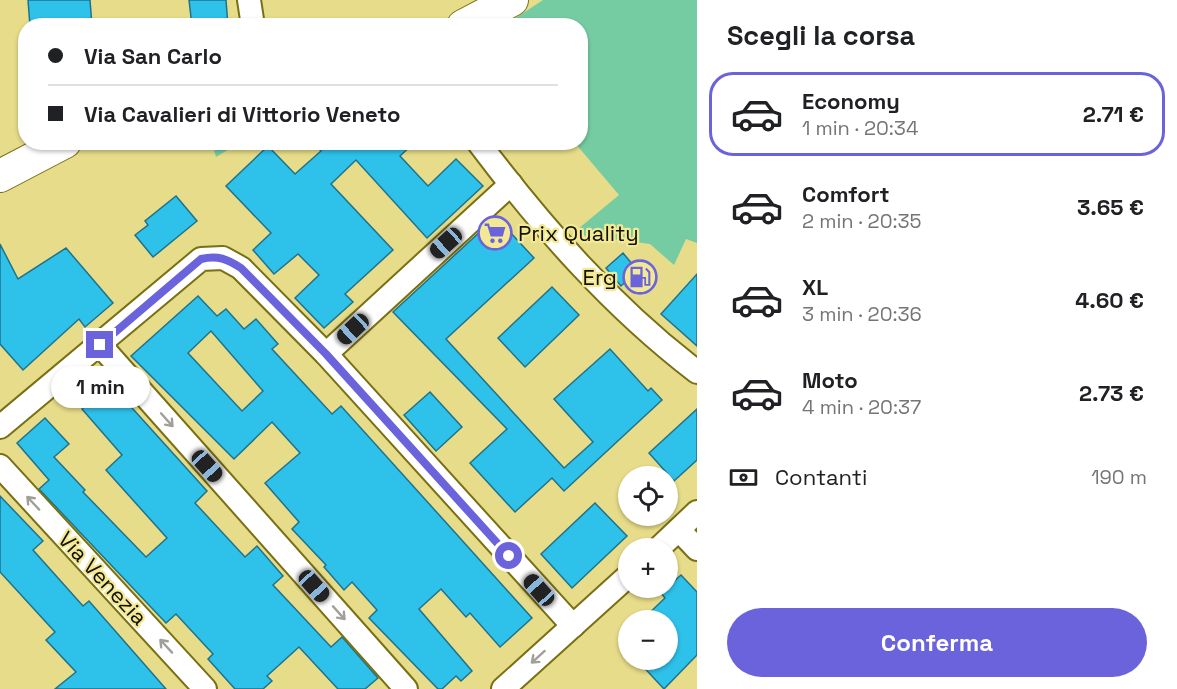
<!DOCTYPE html>
<html lang="it">
<head>
<meta charset="utf-8">
<style>
  body { margin:0; font-family:"Space Grotesk",sans-serif; background:#f6f6f6; color:#202124; height:100vh; display:flex; flex-direction:column; font-size:22px; white-space:nowrap }
  * { box-sizing:border-box; margin:0 }
  p { font-size:20px; color:#757577 }
  .icon { flex:none; width:33px; height:33px; fill:none; stroke:currentColor; stroke-width:2; stroke-linecap:round; stroke-linejoin:round }
  .map { position:relative; flex:1; overflow:hidden }
  .details { display:flex; flex-direction:column; background:#fff; width:480px }
  .details>* { flex:none }
  .banner { position:absolute; left:18px; top:18px; width:570px; height:132px; border-radius:24px; box-shadow:0 2px 4px #0004; display:grid; align-content:center; height:132px; padding:0 30px; background:#fff }
  .fabs { position:absolute; left:618px; top:466px; display:grid; gap:12px }
  .fabs a { display:grid; place-items:center; width:60px; height:60px; border-radius:50%; background:#fff; box-shadow:0 2px 4px #0004; font-size:30px }
  .end { position:absolute; width:27px; height:27px; margin:-14px; border:8px solid #6b63dc; background:#fff; box-shadow:0 0 0 3px #fff }
  .from { border-radius:50% }
  .bubble { position:absolute; height:42px; border-radius:21px; background:#fff; box-shadow:0 2px 4px #0004; font-size:20px; font-weight:600; line-height:42px; text-align:center }
  .car { position:absolute; width:18px; height:36px; margin:-18px -9px; border-radius:8px; box-shadow:0 0 4px 2px #0007; background:linear-gradient(#222 24%,#8ab4d8 0 40%,#222 0 76%,#8ab4d8 0 86%,#222 0) }
  .banner b { display:flex; align-items:center; gap:21px; height:57px; font-size:22px }
  .banner b+b { border-top:2px solid #e0e0e0 }
  .banner i { width:15px; height:15px; background:#202124 }
  ul { padding:0; list-style:none }
  li { display:flex; align-items:center; gap:18px; height:84px; margin:0 12px 9px; padding:0 18px; border:3px solid transparent; border-radius:24px }
  li div { flex:1 }
  li b { display:block; font-size:22px }
  li em { font-style:normal; font-weight:600 }
  li.selected { border-color:#6b63dc }
  li>.icon { width:54px; height:54px; stroke-width:1.5 }
  h2 { padding:0 30px; font-size:27px; line-height:72px }
  .pay { display:flex; align-items:center; gap:15px; height:66px; padding:0 30px; font-size:22px }
  .pay p { margin-inline-start:auto }
  .button { display:flex; gap:12px; margin-top:auto; padding:12px 30px }
  .button a { flex:1; height:69px; border-radius:36px; background:#6b63dc; color:#fff; font-size:24px; font-weight:600; line-height:69px; text-align:center }
  main { display:flex; flex:1; min-height:0 }
  .map>svg:first-child { display:block }
  .green { fill:#75cca3 }
  .building { fill:#2ec1ea; stroke:#20728a; stroke-width:1.5; fill-rule:evenodd }
  .lines { fill:none; stroke-linecap:round; stroke-linejoin:round }
  .street-casing { stroke:#796f14; stroke-width:26 }
  .secondary-casing { stroke:#796f14; stroke-width:34 }
  .street { stroke:#fff; stroke-width:22 }
  .secondary { stroke:#fff; stroke-width:32 }
  .oneway { stroke:#a19f99 }
  .route { stroke:#6b63dc; stroke-width:8 }
  .labels { text-anchor:middle; stroke-width:4.5; stroke-linejoin:round; paint-order:stroke }
  .poi-label { font-size:22px; fill:#131000; stroke:#f3e995; text-anchor:start }
  .street-label { font-size:22px; fill:#131000; stroke:#f3e995 }
</style>
</head>
<body>
<main>
<div class="map">
<svg width="697" height="689" viewBox="0 0 697 689">
  <rect width="100%" height="100%" fill="#e6dc89"/>
  <g class="green">
    <polygon points="543,0 697,0 697,243 686,239 674,265 650,244 572,234 619,195 575,143 580,142 580,26 505,25"/>
    <polygon points="212,143 212,142 239,143 216,157"/>
  </g>
  <g class="building">
    <polygon points="28,0 90,0 92,26 30,26"/>
    <polygon points="189,0 226,0 228,26 192,26"/>
    <polygon points="313,142 415,142 400,156 428,186 456,159 483,186 427,238 356,160 331,184 393,250 345,294 353,302 324,328 295,298 319,275 298,254 274,274 253,250 271,233 226,186 268,146 295,174 321,151"/>
    <polygon points="176,196 197,221 153,257 135,235 148,225 145,221"/>
    <polygon points="496,217 534,258 446,339 564,468 593,442 554,399 610,349 648,391 651,388 662,400 564,491 552,478 515,512 470,463 507,429 393,312"/>
    <polygon points="0,244 18,279 66,248 113,303 85,327 79,319 23,370 0,344"/>
    <polygon points="623,253 638,271 621,286 606,268"/>
    <polygon points="697,274 697,346 661,314"/>
    <polygon points="552,287 579,315 525,367 498,338"/>
    <path d="M 198,296 L 217,316 L 226,309 L 244,329 L 256,319 L 278,344 L 272,349 L 332,414 L 341,406 L 532,618 L 500,647 L 470,613 L 466,617 L 441,589 L 419,609 L 472,671 L 461,681 L 456,676 L 442,689 L 438,689 L 369,618 L 377,610 L 352,582 L 344,590 L 324,567 L 326,565 L 292,529 L 299,522 L 265,483 L 300,453 L 272,422 L 234,459 L 131,356 ZM 211,331 L 263,391 L 242,411 L 188,353 Z"/>
    <polygon points="105,378 207,491 195,503 245,557 257,546 283,576 273,585 331,647 342,637 378,678 365,689 338,689 299,647 267,676 272,681 263,689 235,689 208,659 213,654 176,614 166,623 39,489 49,480 17,443 45,418 69,444 54,457 85,490 83,492 146,557 167,538 106,470 122,455 82,409 85,406 78,399"/>
    <polygon points="430,392 462,427 436,451 404,415"/>
    <polygon points="697,409 697,460 674,481 649,453"/>
    <polygon points="0,496 43,541 33,550 83,606 89,601 166,689 55,689 76,672 46,640 55,632 0,572"/>
    <polygon points="595,503 627,536 572,588 541,554"/>
    <polygon points="681,575 697,592 697,655 664,689 637,660 668,660 668,621 641,621 665,598 661,593"/>
  </g>
  <g class="lines">
    <defs>
      <g id="street">
        <polyline points="249,0 253,26"/>
        <path d="M 478,142 C 542,227 612,307 697,372"/>
        <polyline points="100,345 406,689"/>
        <polyline points="326,354 511,184"/>
        <polyline points="0,427 201,259 223,258 241,268 326,354 573,626"/>
        <polyline points="0,466 205,689"/>
        <polyline points="679,530 697,549"/>
        <polyline points="658,549 697,512"/>
        <polyline points="503,689 628,576"/>
      </g>
      <g id="secondary">
        <polyline points="463,26 512,0"/>
        <polyline points="0,176 65,142"/>
      </g>
    </defs>
    <use href="#street" class="street-casing"/>
    <use href="#secondary" class="secondary-casing"/>
    <use href="#street" class="street"/>
    <use href="#secondary" class="secondary"/>
  </g>
  <defs><path id="oneway-shaft" d="M-6 0H5M1.5-3L5.5 0L1.5 3" fill="none" stroke-width="1.6" stroke-linecap="round" stroke-linejoin="round" transform="scale(1.5)"/></defs>
  <g class="oneway">
    <use href="#oneway-shaft" transform="translate(167 420) rotate(48)"/>
    <use href="#oneway-shaft" transform="translate(33 503) rotate(-133)"/>
    <use href="#oneway-shaft" transform="translate(339 613) rotate(48)"/>
    <use href="#oneway-shaft" transform="translate(166 646) rotate(-133)"/>
    <use href="#oneway-shaft" transform="translate(538 657) rotate(138)"/>
  </g>
  <g class="lines">
    <path class="route" d="M 100,345 L 201,259 C 218,255 227,259 241,268 L 326,354 L 509,556"/>
  </g>
  <defs>
    <symbol id="supermarket-ring" viewBox="-11 -11 22 22"><circle r="9.5" fill="#f3e995" stroke="#6b63dc" stroke-width="1.5"/><path d="M-6-5.5h2.5l.6 2H6L4.5 2H-2.5L-4.4-4H-6ZM-1.5 3.2a1.3 1.3 0 1 0 .1 0ZM3 3.2a1.3 1.3 0 1 0 .1 0Z" fill="#6b63dc"/></symbol>
    <symbol id="fuel-ring" viewBox="-11 -11 22 22"><circle r="9.5" fill="#f3e995" stroke="#6b63dc" stroke-width="1.5"/><path d="M-5.5-6h7V0h2V4h1.3V-2.5L3-4.5l.8-.8L6-3V5H2.5V1h-1V6h-7ZM-4.2-4.7v3.2H.2V-4.7Z" fill="#6b63dc"/></symbol>
  </defs>
  <g fill-rule="evenodd">
    <use href="#supermarket-ring" x="476" y="214" width="38" height="38"/>
    <use href="#fuel-ring" x="621" y="258" width="38" height="38"/>
  </g>
  <g class="labels">
    <g class="poi-label">
      <text x="518" y="241">Prix Quality</text>
      <text x="617" y="285" text-anchor="end">Erg</text>
    </g>
    <g class="street-label">
      <text transform="translate(103 578) rotate(47)" y="8">Via Venezia</text>
    </g>
  </g>
</svg>
<div class="fabs">
<a><svg class="icon" aria-label="locate" viewBox="0 0 24 24"><circle cx="12" cy="12" r="6"/><path d="M12 2v4M12 18v4M2 12h4M18 12h4"/></svg></a>
<a>+</a>
<a>−</a>
</div>
<i class="end from" style="left:509px;top:556px"></i>
<i class="end" style="left:100px;top:345px"></i>
<div class="bubble" style="left:51px;top:366px;width:99px">1 min</div>
<i class="car" style="left:446px;top:243px;rotate:228deg"></i>
<i class="car" style="left:353px;top:329px;rotate:227deg"></i>
<i class="car" style="left:207px;top:466px;rotate:138deg"></i>
<i class="car" style="left:314px;top:586px;rotate:138deg"></i>
<i class="car" style="left:539px;top:590px;rotate:318deg"></i>
<div class="banner">
<b><i class="from"></i>Via San Carlo</b>
<b><i></i>Via Cavalieri di Vittorio Veneto</b>
</div>
</div>
<section class="details">
<h2>Scegli la corsa</h2>
<ul>
<li class="selected"><svg class="icon" aria-label="car" viewBox="0 0 24 24"><path d="M5 17H2v-5l4-1 3-4h7l3 4 3 1v5h-3M9 17h6M6 11h13"/><circle cx="7" cy="17" r="2"/><circle cx="17" cy="17" r="2"/></svg><div><b>Economy</b><p>1 min · 20:34</p></div><em>2.71 €</em></li>
<li><svg class="icon" aria-label="car" viewBox="0 0 24 24"><path d="M5 17H2v-5l4-1 3-4h7l3 4 3 1v5h-3M9 17h6M6 11h13"/><circle cx="7" cy="17" r="2"/><circle cx="17" cy="17" r="2"/></svg><div><b>Comfort</b><p>2 min · 20:35</p></div><em>3.65 €</em></li>
<li><svg class="icon" aria-label="car" viewBox="0 0 24 24"><path d="M5 17H2v-5l4-1 3-4h7l3 4 3 1v5h-3M9 17h6M6 11h13"/><circle cx="7" cy="17" r="2"/><circle cx="17" cy="17" r="2"/></svg><div><b>XL</b><p>3 min · 20:36</p></div><em>4.60 €</em></li>
<li><svg class="icon" aria-label="car" viewBox="0 0 24 24"><path d="M5 17H2v-5l4-1 3-4h7l3 4 3 1v5h-3M9 17h6M6 11h13"/><circle cx="7" cy="17" r="2"/><circle cx="17" cy="17" r="2"/></svg><div><b>Moto</b><p>4 min · 20:37</p></div><em>2.73 €</em></li>
</ul>
<div class="pay"><svg class="icon" aria-label="cash" viewBox="0 0 24 24"><path d="M3 7h18v10H3z"/><circle cx="12" cy="12" r="2"/></svg>Contanti<p>190 m</p></div>
<div class="button"><a>Conferma</a></div>
</section>
</main>
</body>
</html>
